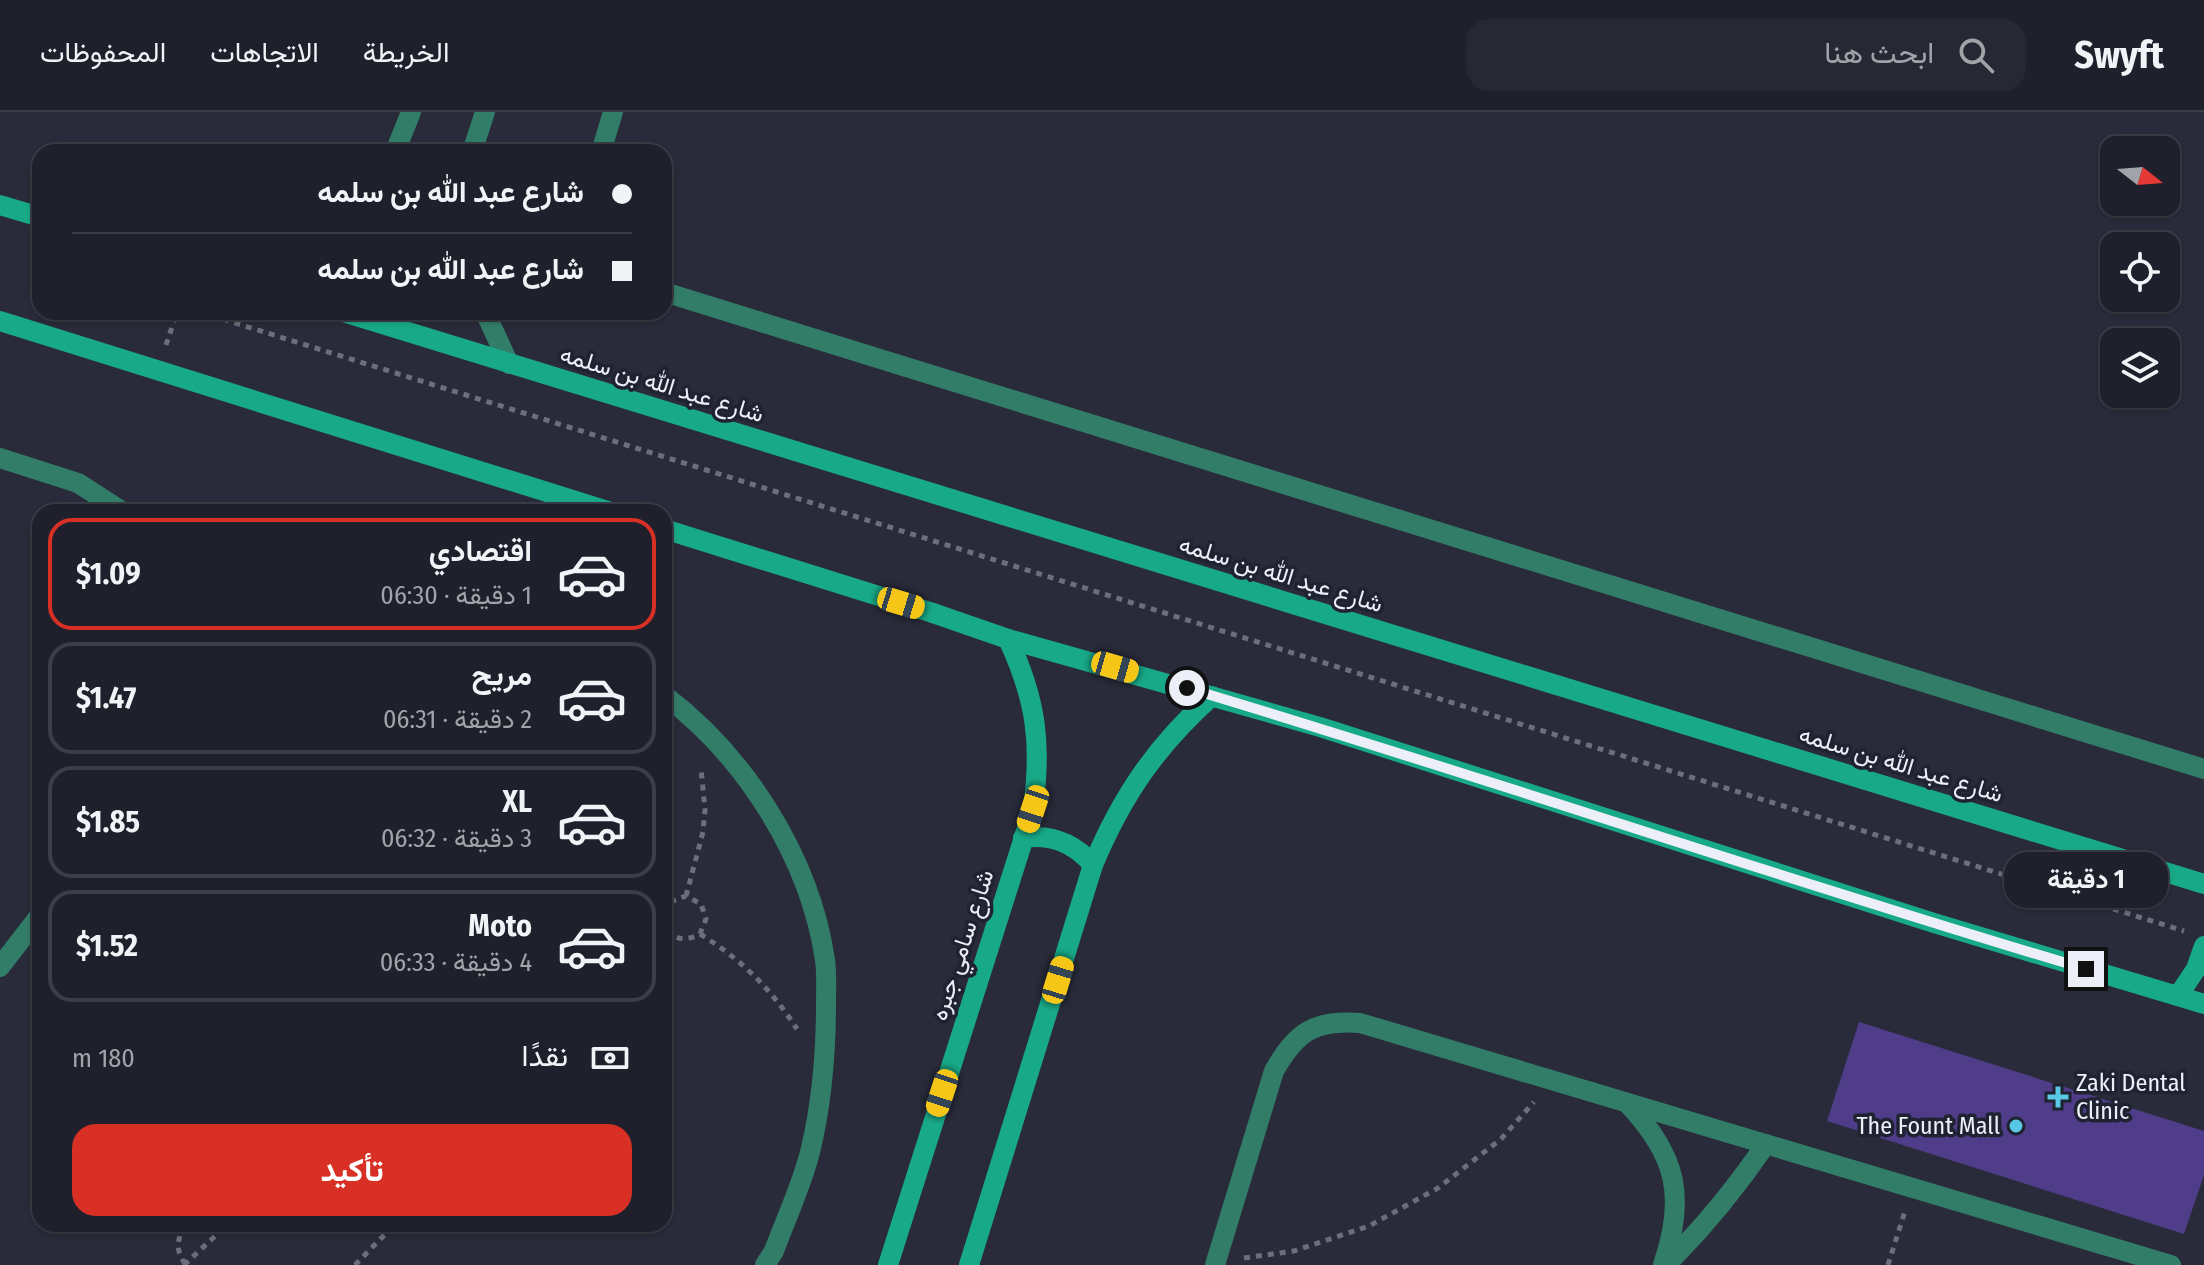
<!DOCTYPE html>
<html lang="ar">
<head>
<meta charset="utf-8">
<style>
  body { margin:0; font-family:"Fira Sans Condensed",Vazirmatn,sans-serif; background:#272834; color:#f1f3f6; direction:rtl; height:100vh; display:flex; flex-direction:column; font-size:30px; white-space:nowrap }
  * { box-sizing:border-box; margin:0 }
  p { font-size:26px; color:#a1a3a9 }
  .icon { flex:none; width:44px; height:44px; fill:none; stroke:currentColor; stroke-width:2; stroke-linecap:round; stroke-linejoin:round }
  .map { position:relative; flex:1; overflow:hidden; direction:ltr }
  .details { position:absolute; left:32px; top:392px; width:640px; height:728px; display:flex; flex-direction:column; background:#1f202c; border-radius:24px; box-shadow:0 2px 6px #0004,0 0 0 2px #3c3e48; direction:rtl }
  .details>* { flex:none }
  .hud { position:absolute; left:32px; top:32px; width:640px; height:176px; border-radius:24px; box-shadow:0 2px 6px #0004,0 0 0 2px #3c3e48; direction:rtl; display:grid; align-content:center; height:176px; padding:0 40px; background:#1f202c }
  .needle { width:52px; rotate:107deg }
  .buttons { position:absolute; left:2100px; top:24px; display:grid; gap:16px }
  .buttons a { display:grid; place-items:center; width:80px; height:80px; border-radius:16px; background:#1f202c; box-shadow:0 2px 6px #0004,0 0 0 2px #3c3e48; font-size:40px }
  .end { position:absolute; width:36px; height:36px; margin:-18px; border:10px solid #eceef8; background:#111; box-shadow:0 0 0 4px #111 }
  .from { border-radius:50% }
  .bubble { position:absolute; height:56px; border-radius:24px; background:#1f202c; box-shadow:0 2px 6px #0004,0 0 0 2px #3c3e48; font-size:26px; font-weight:700; line-height:56px; text-align:center; direction:rtl }
  .car { position:absolute; width:24px; height:48px; margin:-24px -12px; border-radius:10px; box-shadow:0 0 6px 2px #0007; background:linear-gradient(#f5c518 24%,#345 0 40%,#f5c518 0 76%,#345 0 86%,#f5c518 0) }
  .hud b { display:flex; align-items:center; gap:28px; height:76px; font-size:30px }
  .hud b+b { border-top:2px solid #3c3e48 }
  .hud i { width:20px; height:20px; background:#f1f3f6 }
  ul { padding:14px 0 0; list-style:none }
  li { display:flex; align-items:center; gap:24px; height:112px; margin:0 16px 12px; padding:0 24px; border:4px solid #3c3e48; border-radius:24px }
  li div { flex:1 }
  li b { display:block; font-size:30px }
  li em { font-style:normal; font-weight:700 }
  li.on { border-color:#d93025 }
  li>.icon { width:72px; height:72px; stroke-width:1.5 }
  .pay { display:flex; align-items:center; gap:20px; height:88px; padding:0 40px; font-size:30px }
  .pay p { margin-inline-start:auto }
  .button { display:flex; gap:16px; margin-top:auto; padding:16px 40px }
  .button a { flex:1; height:92px; border-radius:24px; background:#d93025; color:#fff; font-size:32px; font-weight:700; line-height:92px; text-align:center }
  header { display:flex; align-items:center; gap:48px; box-sizing:border-box; height:112px; padding:0 40px; background:#1f202c; border-bottom:2px solid #3c3e48 }
  header strong { font-size:38px }
  nav { display:flex; gap:44px; margin-inline-start:auto; font-size:28px }
  .search { width:560px; height:72px; background:#272834; display:flex; align-items:center; gap:20px; box-sizing:border-box; padding:0 28px; border-radius:24px; color:#a1a3a9; font-size:30px }
  .map>svg:first-child { display:block }
  .building { fill:#4f3d8a }
  .lines { fill:none; stroke-linecap:round; stroke-linejoin:round }
  .path { stroke:#6c6e7b; stroke-width:5; stroke-dasharray:6 6; stroke-linecap:butt }
  .street { stroke:#327d67; stroke-width:20 }
  .secondary { stroke:#18aa88; stroke-width:20 }
  .route { stroke:#eceef8; stroke-width:10 }
  .poi-dot { fill:#59c8e4; stroke:#1f2230; stroke-width:3 }
  .labels { text-anchor:middle; stroke-width:7; stroke-linejoin:round; paint-order:stroke }
  .street-label { font-size:24px; fill:#eceef8; stroke:#1f2230 }
  .poi-label { font-size:24px; fill:#eceef8; stroke:#1f2230; text-anchor:start }
</style>
</head>
<body>
<header>
<strong>Swyft</strong>
<div class="search"><svg class="icon" aria-label="search" viewBox="0 0 24 24"><circle cx="10" cy="10" r="6"/><path d="M15 15l6 6"/></svg>ابحث هنا</div>
<nav><a>الخريطة</a><a>الاتجاهات</a><a>المحفوظات</a></nav>
</header>
<div class="map">
<svg width="2204" height="1153" viewBox="0 0 2204 1153">
  <rect width="100%" height="100%" fill="#292b3a"/>
  <polygon class="building" points="1859,910 2204,1019 2204,1063 2184,1122 1827,1009"/>
  <g class="lines">
    <g class="path">
      <polyline points="200,200 2184,819"/>
      <polyline points="166,233 177,200"/>
      <polyline points="686,784 703,720 705,698 701,656"/>
      <path d="M 664,800 L 670,790 L 686,784 L 701,792 L 706,807 L 700,822 C 685,830 673,828 664,814"/>
      <path d="M 700,822 C 741,847 771,877 797,917"/>
      <path d="M 180,1112 C 182,1131 172,1131 185,1152"/>
      <polyline points="416,1112 426,1121"/>
      <polyline points="1244,1146 1294,1139 1369,1114 1438,1076 1501,1027 1534,990"/>
      <polyline points="184,1153 228,1112"/>
      <polyline points="355,1153 395,1112"/>
      <polyline points="1888,1153 1905,1099"/>
    </g>
    <g class="street">
      <polyline points="395,40 411,0"/>
      <polyline points="472,40 485,0"/>
      <polyline points="601,40 613,0"/>
      <polyline points="664,180 2204,657"/>
      <polyline points="485,200 509,252"/>
      <polyline points="0,346 78,371 123,400"/>
      <path d="M 664,583 C 746,645 810,746 825,848 C 827,862 826,877 826,891 C 826,939 822,989 811,1036 C 803,1071 786,1106 774,1139 L 765,1153"/>
      <polyline points="0,855 40,803"/>
      <path d="M 1628,992 C 1677,1044 1686,1085 1663,1153"/>
      <path d="M 1215,1153 L 1274,959 C 1297,919 1314,908 1360,911 L 2171,1153"/>
      <path d="M 1666,1153 C 1704,1115 1736,1076 1766,1032"/>
    </g>
    <g class="secondary">
      <polyline points="0,93 40,105"/>
      <polyline points="343,200 2204,772"/>
      <polyline points="0,209 611,400"/>
      <polyline points="664,417 930,500 1008,527 1320,615 1934,811 2204,892"/>
      <path d="M 1023,726 C 1052,722 1074,731 1093,753"/>
      <polyline points="2178,884 2196,857 2204,834"/>
      <path d="M 888,1153 L 1033,697 C 1042,631 1036,587 1008,527"/>
      <path d="M 969,1153 L 1093,753 C 1122,684 1156,634 1212,584"/>
    </g>
  </g>
  <g class="lines">
    <path class="route" d="M 1187,576 C 1488,666 1785,768 2086,857"/>
  </g>
  <g class="poi-dot">
    <path d="M2054 973h8v8h8v8h-8v8h-8v-8h-8v-8h8z"/>
    <circle cx="2016" cy="1014" r="8"/>
  </g>
  <g class="labels">
    <g class="street-label">
      <text transform="translate(662 272) rotate(17)" y="8">شارع عبد الله بن سلمه</text>
      <text transform="translate(1281 462) rotate(17)" y="8">شارع عبد الله بن سلمه</text>
      <text transform="translate(1901 652) rotate(17)" y="8">شارع عبد الله بن سلمه</text>
      <text transform="translate(962 833) rotate(-72)" y="8">شارع سامي جبره</text>
    </g>
    <g class="poi-label">
      <text x="2076" y="979">Zaki Dental<tspan x="2076" dy="28">Clinic</tspan></text>
      <text x="2000" y="1022" text-anchor="end">The Fount Mall</text>
    </g>
  </g>
</svg>
<div class="buttons">
<a><svg class="needle" viewBox="-14 -14 28 28"><path d="M0-13l5 13h-10z" fill="#e53935"/><path d="M0 13l5-13h-10z" fill="#a1a3a9"/></svg></a>
<a><svg class="icon" aria-label="locate" viewBox="0 0 24 24"><circle cx="12" cy="12" r="6"/><path d="M12 2v4M12 18v4M2 12h4M18 12h4"/></svg></a>
<a><svg class="icon" aria-label="layers" viewBox="0 0 24 24"><path d="M12 4l9 5-9 5-9-5zM3 14l9 5 9-5"/></svg></a>
</div>
<i class="end from" style="left:1187px;top:576px"></i>
<i class="end" style="left:2086px;top:857px"></i>
<div class="bubble" style="left:2004px;top:740px;width:164px">1 دقيقة</div>
<i class="car" style="left:901px;top:491px;rotate:107deg"></i>
<i class="car" style="left:1115px;top:555px;rotate:106deg"></i>
<i class="car" style="left:1033px;top:697px;rotate:198deg"></i>
<i class="car" style="left:1058px;top:868px;rotate:17deg"></i>
<i class="car" style="left:942px;top:981px;rotate:198deg"></i>
<div class="hud">
<b><i class="from"></i>شارع عبد الله بن سلمه</b>
<b><i></i>شارع عبد الله بن سلمه</b>
</div>
<section class="details">
<ul>
<li class="on"><svg class="icon" aria-label="car" viewBox="0 0 24 24"><path d="M5 17H2v-5l4-1 3-4h7l3 4 3 1v5h-3M9 17h6M6 11h13"/><circle cx="7" cy="17" r="2"/><circle cx="17" cy="17" r="2"/></svg><div><b>اقتصادي</b><p>1 دقيقة · 06:30</p></div><em>$1.09</em></li>
<li><svg class="icon" aria-label="car" viewBox="0 0 24 24"><path d="M5 17H2v-5l4-1 3-4h7l3 4 3 1v5h-3M9 17h6M6 11h13"/><circle cx="7" cy="17" r="2"/><circle cx="17" cy="17" r="2"/></svg><div><b>مريح</b><p>2 دقيقة · 06:31</p></div><em>$1.47</em></li>
<li><svg class="icon" aria-label="car" viewBox="0 0 24 24"><path d="M5 17H2v-5l4-1 3-4h7l3 4 3 1v5h-3M9 17h6M6 11h13"/><circle cx="7" cy="17" r="2"/><circle cx="17" cy="17" r="2"/></svg><div><b>XL</b><p>3 دقيقة · 06:32</p></div><em>$1.85</em></li>
<li><svg class="icon" aria-label="car" viewBox="0 0 24 24"><path d="M5 17H2v-5l4-1 3-4h7l3 4 3 1v5h-3M9 17h6M6 11h13"/><circle cx="7" cy="17" r="2"/><circle cx="17" cy="17" r="2"/></svg><div><b>Moto</b><p>4 دقيقة · 06:33</p></div><em>$1.52</em></li>
</ul>
<div class="pay"><svg class="icon" aria-label="cash" viewBox="0 0 24 24"><path d="M3 7h18v10H3z"/><circle cx="12" cy="12" r="2"/></svg>نقدًا<p>180 m</p></div>
<div class="button"><a>تأكيد</a></div>
</section>
</div>
</body>
</html>
